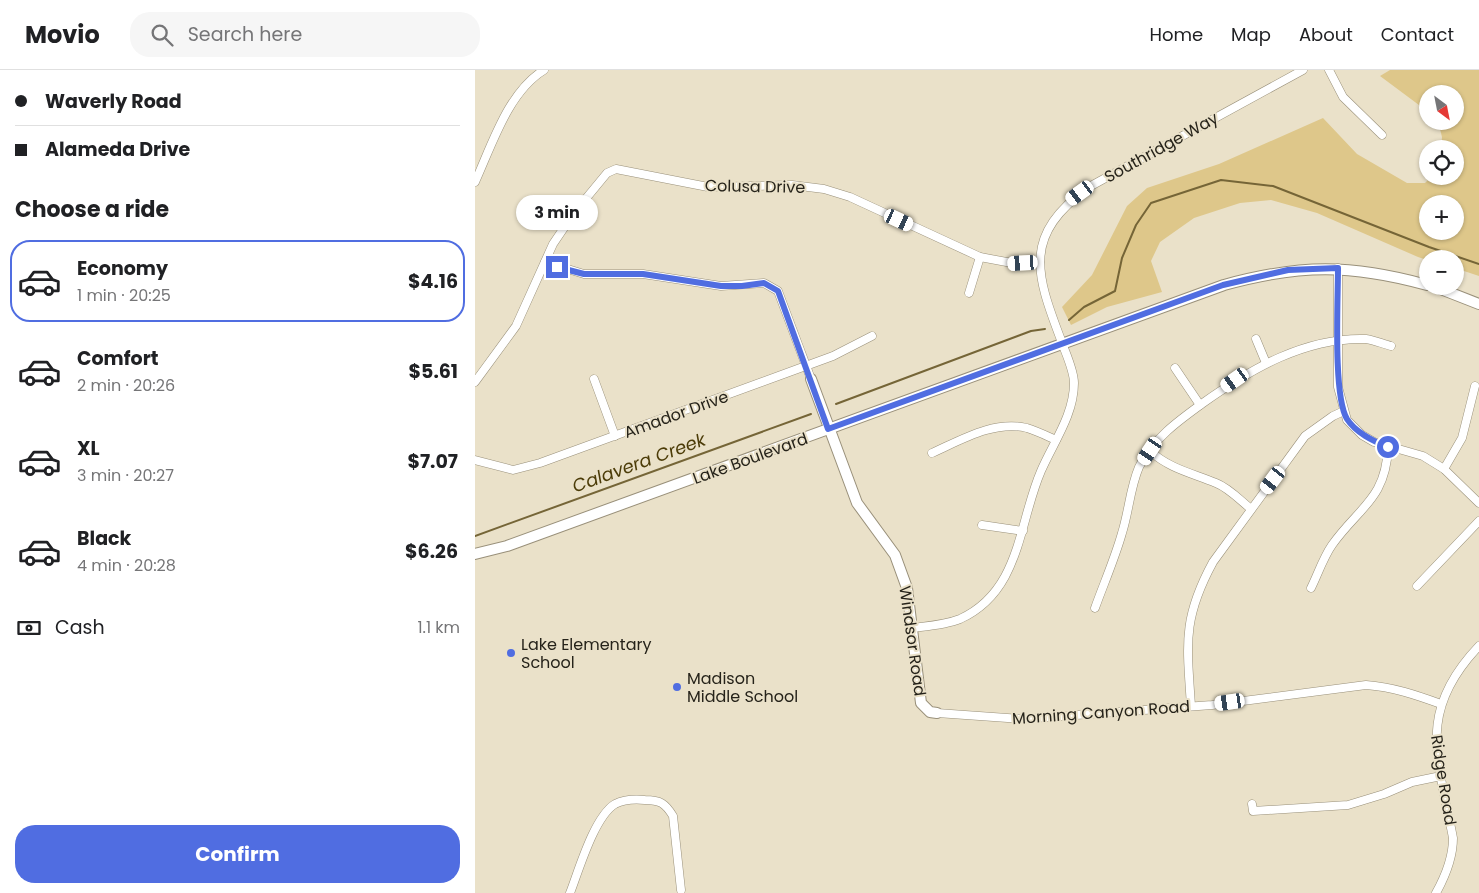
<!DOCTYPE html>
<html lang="en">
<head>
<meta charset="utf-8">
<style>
  body { margin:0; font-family:Poppins,sans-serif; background:#f6f6f6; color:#202124; height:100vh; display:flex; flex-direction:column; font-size:19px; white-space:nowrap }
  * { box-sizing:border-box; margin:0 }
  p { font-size:16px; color:#757577 }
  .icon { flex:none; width:28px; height:28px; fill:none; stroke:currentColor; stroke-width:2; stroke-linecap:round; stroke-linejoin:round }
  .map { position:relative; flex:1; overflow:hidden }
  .side { display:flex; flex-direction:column; background:#fff; width:475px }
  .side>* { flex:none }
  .top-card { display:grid; align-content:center; height:110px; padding:0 15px; background:#fff }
  .needle { width:32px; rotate:148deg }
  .tools { position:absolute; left:944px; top:15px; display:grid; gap:10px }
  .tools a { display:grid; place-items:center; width:45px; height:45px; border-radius:50%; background:#fff; box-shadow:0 1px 4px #0004; font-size:25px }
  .end { position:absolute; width:22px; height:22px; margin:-11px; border:6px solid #506de1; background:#fff; box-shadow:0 0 0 2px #fff }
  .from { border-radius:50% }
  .bubble { position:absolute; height:35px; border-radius:18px; background:#fff; box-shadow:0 1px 4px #0004; font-size:16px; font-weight:700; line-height:35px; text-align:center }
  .car { position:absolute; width:15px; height:30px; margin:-15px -8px; border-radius:6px; box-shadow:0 0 4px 1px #0007; background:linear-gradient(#fff 24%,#345 0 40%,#fff 0 76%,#345 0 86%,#fff 0) }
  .top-card b { display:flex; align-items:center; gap:18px; height:48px; font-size:19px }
  .top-card b+b { border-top:1px solid #e0e0e0 }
  .top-card i { width:12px; height:12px; background:#202124 }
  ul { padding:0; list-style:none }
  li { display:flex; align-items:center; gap:15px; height:82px; margin:0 10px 8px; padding:0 5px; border:2px solid transparent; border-radius:20px }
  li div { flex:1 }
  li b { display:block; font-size:19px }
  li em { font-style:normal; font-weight:700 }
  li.selected { border-color:#506de1 }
  li>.icon { width:45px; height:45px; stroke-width:1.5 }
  h2 { padding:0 15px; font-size:22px; line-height:60px }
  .pay { display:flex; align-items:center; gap:12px; height:55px; padding:0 15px; font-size:19px }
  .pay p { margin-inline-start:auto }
  .action { display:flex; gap:10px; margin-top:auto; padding:10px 15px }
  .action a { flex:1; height:58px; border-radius:20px; background:#506de1; color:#fff; font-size:20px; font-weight:700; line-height:58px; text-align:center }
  header { display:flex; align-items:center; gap:30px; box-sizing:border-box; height:70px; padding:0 25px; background:#fff; border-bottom:1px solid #e0e0e0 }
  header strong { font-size:24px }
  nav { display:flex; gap:28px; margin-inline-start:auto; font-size:18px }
  .search { width:350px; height:45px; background:#f6f6f6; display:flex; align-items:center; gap:12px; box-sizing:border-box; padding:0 18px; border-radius:20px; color:#757577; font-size:19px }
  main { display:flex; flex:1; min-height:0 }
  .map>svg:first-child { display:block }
  .green { fill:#dec78a; fill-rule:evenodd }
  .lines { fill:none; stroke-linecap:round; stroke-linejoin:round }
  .stream { stroke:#756537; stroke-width:2 }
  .street-casing { stroke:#99907a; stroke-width:9 }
  .secondary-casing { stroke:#99907a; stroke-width:12 }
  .street { stroke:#fff; stroke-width:8 }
  .secondary { stroke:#fff; stroke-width:10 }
  .route { stroke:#506de1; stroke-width:6 }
  .poi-dot { fill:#506de1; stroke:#eae1c9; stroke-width:2 }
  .labels { text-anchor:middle; stroke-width:4; stroke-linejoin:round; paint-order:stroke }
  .street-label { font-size:16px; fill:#26231a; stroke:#eae1c9 }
  .poi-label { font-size:16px; fill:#26231a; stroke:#eae1c9; text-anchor:start }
  .water-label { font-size:18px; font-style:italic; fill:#4c3c08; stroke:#eae1c9 }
</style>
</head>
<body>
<header>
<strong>Movio</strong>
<div class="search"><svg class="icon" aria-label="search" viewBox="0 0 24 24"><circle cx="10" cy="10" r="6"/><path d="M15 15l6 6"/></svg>Search here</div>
<nav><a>Home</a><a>Map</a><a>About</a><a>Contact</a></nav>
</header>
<main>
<section class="side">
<div class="top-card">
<b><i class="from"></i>Waverly Road</b>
<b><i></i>Alameda Drive</b>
</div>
<h2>Choose a ride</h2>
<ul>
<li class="selected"><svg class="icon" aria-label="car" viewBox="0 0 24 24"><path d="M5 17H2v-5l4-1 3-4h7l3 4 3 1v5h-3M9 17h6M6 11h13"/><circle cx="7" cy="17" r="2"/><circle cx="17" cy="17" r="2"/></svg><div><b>Economy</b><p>1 min · 20:25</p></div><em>$4.16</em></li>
<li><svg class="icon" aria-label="car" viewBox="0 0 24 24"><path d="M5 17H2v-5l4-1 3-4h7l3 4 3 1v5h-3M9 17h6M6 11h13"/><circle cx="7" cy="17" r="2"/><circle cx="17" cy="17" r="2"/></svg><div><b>Comfort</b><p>2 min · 20:26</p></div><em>$5.61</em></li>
<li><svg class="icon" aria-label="car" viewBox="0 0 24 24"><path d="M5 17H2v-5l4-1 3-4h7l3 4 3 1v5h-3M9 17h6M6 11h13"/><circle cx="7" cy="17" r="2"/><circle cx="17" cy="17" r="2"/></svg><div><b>XL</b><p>3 min · 20:27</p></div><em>$7.07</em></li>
<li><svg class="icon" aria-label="car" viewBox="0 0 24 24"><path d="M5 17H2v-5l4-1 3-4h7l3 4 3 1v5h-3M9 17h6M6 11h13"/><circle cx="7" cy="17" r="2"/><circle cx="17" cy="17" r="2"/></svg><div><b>Black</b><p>4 min · 20:28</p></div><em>$6.26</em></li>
</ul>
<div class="pay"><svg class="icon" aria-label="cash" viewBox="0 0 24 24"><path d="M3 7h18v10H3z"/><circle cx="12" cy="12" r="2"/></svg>Cash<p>1.1 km</p></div>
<div class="action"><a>Confirm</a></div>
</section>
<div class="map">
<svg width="1004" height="823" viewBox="0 0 1004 823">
  <rect width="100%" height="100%" fill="#eae1c9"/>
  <path class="green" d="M 915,0 L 1004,0 L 1004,206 L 980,198 L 980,189 L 952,190 L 943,187 L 842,143 L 796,130 L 765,133 L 719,148 L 685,172 L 676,191 L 687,222 L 632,237 L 596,255 L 587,237 L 617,205 L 652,136 L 672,118 L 744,94 L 848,48 L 882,84 L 932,113 L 950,113 L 957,106 L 980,106 L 980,79 L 966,79 L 967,67 L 963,51 L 980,51 L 980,24 L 952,24 L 952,41 L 905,6 ZM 952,134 L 980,134 L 980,161 L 952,161 Z"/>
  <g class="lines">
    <g class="stream">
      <polyline points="594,250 609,237 640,221 647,188 661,155 676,133 746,110 798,116 954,177 1004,194"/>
      <polyline points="361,334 556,261 570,259"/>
      <polyline points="0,466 336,344"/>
    </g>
    <defs>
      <g id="street">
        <polyline points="854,0 868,27 907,65"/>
        <path d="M 0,112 C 17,75 33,22 69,0"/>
        <polyline points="70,192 109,204 168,204 246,216 289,213 303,221 336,309"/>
        <polyline points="863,198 863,317 872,350 887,365 899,372 948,386 969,399 1004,433"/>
        <polyline points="494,223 505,187"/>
        <polyline points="781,269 791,293"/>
        <polyline points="700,298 725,335"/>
        <polyline points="119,309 140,366"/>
        <polyline points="0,312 41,256 78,174 99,143 132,103 141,99 233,117 317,115 349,119 375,127 505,187 537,193 565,192"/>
        <path d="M 675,381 C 695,399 717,403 741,413 C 754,418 766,431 776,439"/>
        <path d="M 457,383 C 486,370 519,350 552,358 C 562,361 572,366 581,370"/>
        <polyline points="0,390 38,400 65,393 358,286 397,266"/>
        <polyline points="969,399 987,368 1000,316"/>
        <polyline points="507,455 548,461"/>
        <polyline points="942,516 1004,451"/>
        <path d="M 836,518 C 843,504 848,488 857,475 C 884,437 911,429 913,377"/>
        <path d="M 620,538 C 629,513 640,488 647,463 C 654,441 655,418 664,397 C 678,369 703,351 728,333 C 776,299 830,267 891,269 C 899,270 908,274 916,276"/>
        <path d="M 437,558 C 453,556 470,555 485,549 C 546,521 543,454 566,401 C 578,373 599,345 599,313 C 599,300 590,282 586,270 C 560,202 548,165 614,117 L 828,0"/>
        <path d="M 716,636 C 712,574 707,549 738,492 L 830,366 L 858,346 L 869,341"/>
        <path d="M 462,643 L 547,649 L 737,635 L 891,615 C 918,617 941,625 966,634"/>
        <polyline points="777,734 778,741 873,735 909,724 937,712 966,706"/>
        <path d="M 95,823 C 104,800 119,747 140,734 C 150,729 160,729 170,730 C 185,730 190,733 198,746 L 206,820"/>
        <path d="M 961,823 C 971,805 978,788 978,768 C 963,688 941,642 1004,576"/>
      </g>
      <g id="secondary">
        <polyline points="958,216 1004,234"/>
        <polyline points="336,309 382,433 420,485 432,518 446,633 455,642 462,643"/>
        <path d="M 0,484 L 32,476 L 749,215 C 825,194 876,194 952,215"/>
      </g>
    </defs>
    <use href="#street" class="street-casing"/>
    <use href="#secondary" class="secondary-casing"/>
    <use href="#street" class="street"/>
    <use href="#secondary" class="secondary"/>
  </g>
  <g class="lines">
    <path class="route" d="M 82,197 L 109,204 L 168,204 L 246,216 L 267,216 L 289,213 L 303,221 L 353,359 L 748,215 L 813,200 L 863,198 C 863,230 858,326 872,349 C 881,363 898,371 913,377"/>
  </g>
  <g class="poi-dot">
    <circle cx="36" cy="583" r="5"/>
    <circle cx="202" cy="617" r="5"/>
  </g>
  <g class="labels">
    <g class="street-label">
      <text transform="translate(686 77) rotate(-29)" y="6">Southridge Way</text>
      <text transform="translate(280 116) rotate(1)" y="6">Colusa Drive</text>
      <text transform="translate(201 344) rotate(-20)" y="6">Amador Drive</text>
      <text transform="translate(275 388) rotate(-20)" y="6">Lake Boulevard</text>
      <text transform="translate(438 571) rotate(82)" y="6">Windsor Road</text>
      <text transform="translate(626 642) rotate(-4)" y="6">Morning Canyon Road</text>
      <text transform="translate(969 710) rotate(81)" y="6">Ridge Road</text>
    </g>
    <g class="poi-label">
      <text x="46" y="580">Lake Elementary<tspan x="46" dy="18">School</tspan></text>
      <text x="212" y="614">Madison<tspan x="212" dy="18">Middle School</tspan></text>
    </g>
    <g class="water-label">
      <text transform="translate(164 393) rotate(-20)" y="6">Calavera Creek</text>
    </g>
  </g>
</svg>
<div class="tools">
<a><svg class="needle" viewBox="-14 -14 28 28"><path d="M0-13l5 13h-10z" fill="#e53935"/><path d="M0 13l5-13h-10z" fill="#757577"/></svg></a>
<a><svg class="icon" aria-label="locate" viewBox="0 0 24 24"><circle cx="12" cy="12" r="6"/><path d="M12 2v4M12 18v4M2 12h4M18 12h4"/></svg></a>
<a>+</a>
<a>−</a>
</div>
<i class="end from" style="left:913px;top:377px"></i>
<i class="end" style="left:82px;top:197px"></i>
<div class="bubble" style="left:41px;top:125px;width:82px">3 min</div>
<i class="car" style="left:605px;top:123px;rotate:234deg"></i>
<i class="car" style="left:424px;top:150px;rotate:115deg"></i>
<i class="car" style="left:548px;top:193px;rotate:267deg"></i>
<i class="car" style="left:760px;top:310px;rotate:235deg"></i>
<i class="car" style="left:675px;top:381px;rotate:214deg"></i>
<i class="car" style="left:798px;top:410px;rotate:217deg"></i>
<i class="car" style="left:755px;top:632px;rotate:262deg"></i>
</div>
</main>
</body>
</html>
